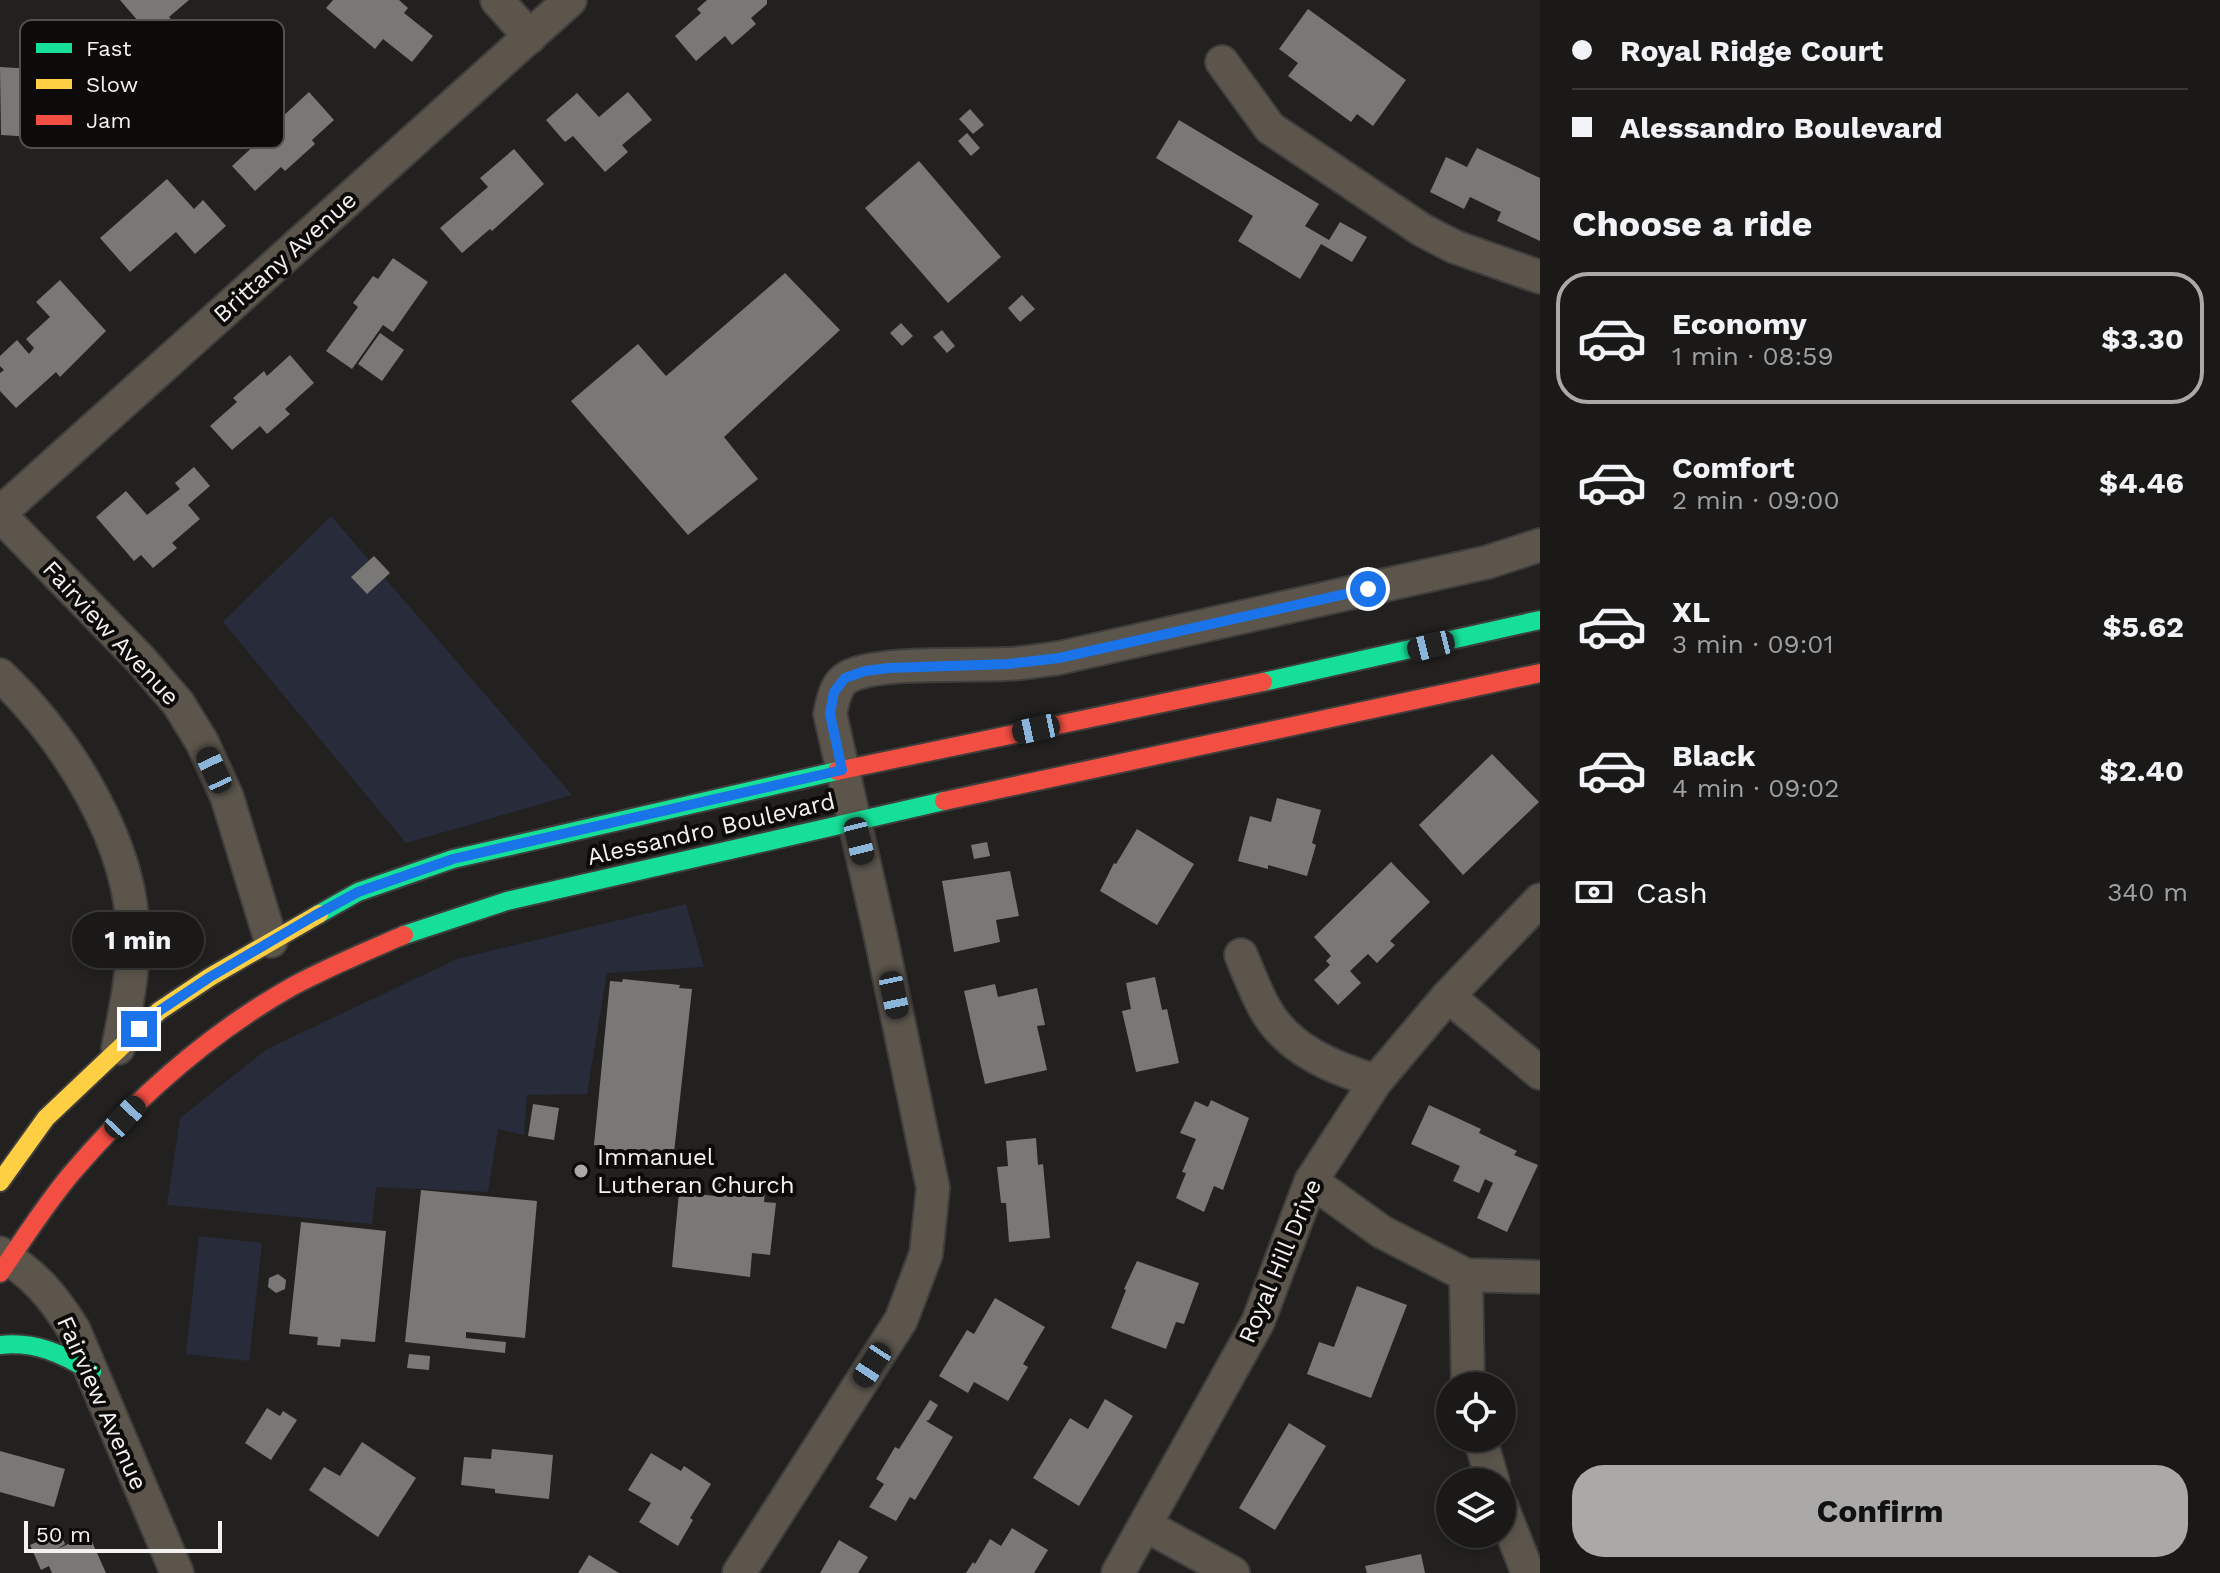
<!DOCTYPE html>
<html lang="en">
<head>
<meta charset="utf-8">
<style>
  body { margin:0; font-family:"Work Sans",sans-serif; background:#232221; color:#f1f3f6; height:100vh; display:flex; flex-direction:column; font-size:30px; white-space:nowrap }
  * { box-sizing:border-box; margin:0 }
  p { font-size:26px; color:#9fa0a2 }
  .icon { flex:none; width:44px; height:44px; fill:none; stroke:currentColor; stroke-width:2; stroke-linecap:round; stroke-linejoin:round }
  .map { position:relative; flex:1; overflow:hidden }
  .sheet { display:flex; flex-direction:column; background:#1a1918; width:680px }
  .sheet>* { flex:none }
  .hud { display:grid; align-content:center; height:176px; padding:0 32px; background:#1a1918 }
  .controls { position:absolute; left:1436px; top:1372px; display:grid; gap:16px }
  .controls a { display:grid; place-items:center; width:80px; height:80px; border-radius:50%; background:#1a1918; box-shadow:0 4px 12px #0003,0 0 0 2px #383837; font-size:40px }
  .scale { position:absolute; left:24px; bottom:20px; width:198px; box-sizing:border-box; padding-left:8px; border:4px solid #f3f2f0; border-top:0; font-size:22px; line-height:28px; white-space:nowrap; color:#f3f2f0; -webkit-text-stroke:6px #0c0b0a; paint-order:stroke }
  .end { position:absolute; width:36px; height:36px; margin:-18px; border:10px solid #1a73e8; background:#fff; box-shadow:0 0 0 4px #fff }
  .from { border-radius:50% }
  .bubble { position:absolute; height:56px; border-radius:28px; background:#1a1918; box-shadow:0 4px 12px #0003,0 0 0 2px #383837; font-size:26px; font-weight:700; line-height:56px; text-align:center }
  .car { position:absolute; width:24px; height:48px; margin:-24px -12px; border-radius:10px; box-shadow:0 0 6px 2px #0007; background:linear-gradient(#222 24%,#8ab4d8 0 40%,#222 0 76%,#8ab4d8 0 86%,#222 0) }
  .hud b { display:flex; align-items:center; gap:28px; height:76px; font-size:30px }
  .hud b+b { border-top:2px solid #383837 }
  .hud i { width:20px; height:20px; background:#f1f3f6 }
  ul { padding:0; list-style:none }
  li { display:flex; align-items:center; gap:24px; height:132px; margin:0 16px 12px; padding:0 16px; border:4px solid transparent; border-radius:32px }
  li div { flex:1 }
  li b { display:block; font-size:30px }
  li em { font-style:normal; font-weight:700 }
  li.on { border-color:#aaa9a7 }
  li>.icon { width:72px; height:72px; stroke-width:1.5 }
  h2 { padding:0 32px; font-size:36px; line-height:96px }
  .pay { display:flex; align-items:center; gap:20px; height:88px; padding:0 32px; font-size:30px }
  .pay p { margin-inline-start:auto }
  .button { display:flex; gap:16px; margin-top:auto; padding:16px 32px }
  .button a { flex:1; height:92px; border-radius:32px; background:#aaa9a7; color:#111; font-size:32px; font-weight:700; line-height:92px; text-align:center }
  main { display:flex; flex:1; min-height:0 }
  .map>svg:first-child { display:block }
  .green { fill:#272b3a }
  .building { fill:#797876 }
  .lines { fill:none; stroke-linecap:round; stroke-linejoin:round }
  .street-casing { stroke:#3f3e3d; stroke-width:36 }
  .fast-casing { stroke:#3f3e3d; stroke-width:22 }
  .slow-casing { stroke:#3f3e3d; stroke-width:22 }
  .jam-casing { stroke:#3f3e3d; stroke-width:22 }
  .street { stroke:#5b554c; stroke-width:32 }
  .fast { stroke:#16e098; stroke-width:18 }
  .slow { stroke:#ffcf43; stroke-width:18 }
  .jam { stroke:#f24e42; stroke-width:18 }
  .route { stroke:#1a73e8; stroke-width:10 }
  .poi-dot { fill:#aaa9a7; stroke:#0c0b0a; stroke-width:3 }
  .labels { text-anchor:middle; stroke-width:8; stroke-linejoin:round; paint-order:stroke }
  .street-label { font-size:24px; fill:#f3f2f0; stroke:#0c0b0a }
  .poi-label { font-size:24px; fill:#f3f2f0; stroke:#0c0b0a; text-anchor:start }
  .key { fill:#0c0b0a; stroke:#51504f; stroke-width:2 }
  .key-label { font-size:22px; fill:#f3f2f0 }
</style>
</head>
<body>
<main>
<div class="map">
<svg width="1540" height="1573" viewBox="0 0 1540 1573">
  <rect width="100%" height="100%" fill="#222120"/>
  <g class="green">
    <polygon points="331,516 572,795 406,843 223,622"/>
    <polygon points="686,904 704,967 607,973 587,1094 527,1095 524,1135 498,1129 488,1192 376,1187 372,1224 167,1205 180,1118 267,1049 457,959"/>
    <polygon points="199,1236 262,1243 249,1361 186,1354"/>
  </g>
  <g class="building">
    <polygon points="120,0 189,0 169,17 174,22 162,34 157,29 150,35"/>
    <polygon points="333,0 399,0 408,8 404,13 433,36 412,62 383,39 375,49 326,8"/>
    <polygon points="707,0 767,0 767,4 751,18 756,24 732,45 725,36 696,61 675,36 701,13 697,9"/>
    <polygon points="1308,9 1406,80 1373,126 1357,114 1351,122 1288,76 1298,63 1279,49"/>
    <polygon points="36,41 77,43 76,49 85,49 83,77 63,79 60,118 51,118 50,138 1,135 0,67 34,69"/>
    <polygon points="309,92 334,120 312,140 315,144 285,171 281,167 255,191 232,166 260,140 253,133 276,112 281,118"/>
    <polygon points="628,92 652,120 622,145 628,152 605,172 573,136 565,142 546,120 577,93 599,117"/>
    <polygon points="970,109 984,125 973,134 959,119"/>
    <polygon points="1179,120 1319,204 1305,226 1329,240 1340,222 1367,237 1352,262 1321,244 1300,279 1238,241 1253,216 1156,158"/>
    <polygon points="967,133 980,148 971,156 958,141"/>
    <polygon points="1477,148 1540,178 1540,241 1497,221 1501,212 1470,197 1464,209 1430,192 1446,157 1467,167"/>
    <polygon points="514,149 544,184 492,231 490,229 462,253 440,228 488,187 480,178"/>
    <polygon points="919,161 1001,257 948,303 865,208"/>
    <polygon points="167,179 194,209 203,200 226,226 195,254 176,232 130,272 100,238"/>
    <polygon points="393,258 428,282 393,332 383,325 352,369 326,351 358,307 353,303 373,276 378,279"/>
    <polygon points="785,273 840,330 724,437 758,479 688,535 571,401 638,344 666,376"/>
    <polygon points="60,280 106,331 60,377 56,372 16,408 0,391 0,373 4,370 0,366 0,356 17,340 29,354 34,348 26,339 50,317 36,302"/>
    <polygon points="1022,295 1035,309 1020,322 1008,308"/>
    <polygon points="901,323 913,336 902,346 890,333"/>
    <polygon points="942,330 955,346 947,353 933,337"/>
    <polygon points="380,333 404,350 382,381 358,364"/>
    <polygon points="290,355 314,383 285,409 290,414 267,434 260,426 232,450 210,426 237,402 233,398 264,371 267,376"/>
    <polygon points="194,467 210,486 188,505 200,519 172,543 177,548 153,568 141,555 134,561 96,517 126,491 147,515 180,489 175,483"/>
    <polygon points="374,556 390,573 367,594 351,577"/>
    <polygon points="1492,754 1539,802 1463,875 1419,825"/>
    <polygon points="1277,798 1321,810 1312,843 1316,845 1307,876 1268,865 1268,869 1238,861 1250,816 1271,822"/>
    <polygon points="1137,829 1194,864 1157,925 1100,891 1114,863 1116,864"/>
    <polygon points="987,842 990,856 974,859 971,845"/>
    <polygon points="1391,862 1430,902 1390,941 1395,945 1377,963 1368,954 1350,971 1361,983 1338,1005 1314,980 1330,965 1326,961 1331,956 1314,937"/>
    <polygon points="1010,871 1019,916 996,920 1000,942 954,952 942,881"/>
    <polygon points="1155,977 1162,1010 1167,1009 1179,1063 1136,1072 1122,1011 1131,1009 1126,983"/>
    <polygon points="623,979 680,985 679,988 692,989 674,1153 662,1151 662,1155 605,1149 605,1146 594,1145 610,981 622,982"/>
    <polygon points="995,984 998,997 1037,988 1045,1025 1037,1026 1047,1070 985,1084 964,991"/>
    <polygon points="1211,1100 1249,1118 1223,1190 1214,1186 1204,1212 1176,1198 1186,1173 1182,1172 1196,1139 1180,1133 1195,1101 1208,1107"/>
    <polygon points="533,1104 559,1108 554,1140 528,1136"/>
    <polygon points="1429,1105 1481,1129 1479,1133 1517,1151 1514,1155 1538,1165 1507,1232 1477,1218 1493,1183 1485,1179 1479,1193 1453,1181 1460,1166 1411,1144"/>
    <polygon points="1036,1138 1038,1165 1043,1164 1050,1238 1009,1242 1006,1203 1001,1203 997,1167 1008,1166 1006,1141"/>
    <polygon points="717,1179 766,1184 764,1202 776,1203 770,1255 752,1253 750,1277 672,1267 679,1192 715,1196"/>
    <polygon points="421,1190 537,1201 525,1338 466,1332 466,1338 506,1342 505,1353 405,1342"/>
    <polygon points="301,1222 386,1231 375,1342 341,1339 340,1347 317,1345 318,1337 289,1334"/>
    <polygon points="1137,1261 1199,1283 1184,1324 1176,1322 1166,1349 1111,1328 1126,1290 1124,1289"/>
    <polygon points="278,1274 286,1280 285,1289 276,1293 268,1287 269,1278"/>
    <polygon points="1357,1286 1407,1305 1371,1398 1307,1374 1319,1342 1334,1347"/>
    <polygon points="995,1298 1045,1327 1023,1364 1028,1367 1008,1401 974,1382 968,1393 939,1376 967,1330 974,1334"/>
    <polygon points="409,1354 430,1356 429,1370 407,1368"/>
    <polygon points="1105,1399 1133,1416 1079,1506 1033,1478 1070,1418 1088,1429"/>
    <polygon points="930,1400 938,1405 929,1420 926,1421 953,1437 915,1500 910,1497 896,1521 869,1507 884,1484 876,1479 895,1447 899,1449"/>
    <polygon points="267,1408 280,1416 283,1411 297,1420 271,1460 245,1443"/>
    <polygon points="1289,1423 1326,1446 1275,1530 1239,1508"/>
    <polygon points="362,1442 416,1478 378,1537 309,1490 324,1467 340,1476"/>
    <polygon points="492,1449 553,1455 549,1499 495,1493 495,1489 461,1485 464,1457 491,1459"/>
    <polygon points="0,1451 65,1469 54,1507 0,1492"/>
    <polygon points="651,1453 681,1471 684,1466 711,1484 690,1518 693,1520 678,1546 639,1522 651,1503 628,1490"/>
    <polygon points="1012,1528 1048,1550 1034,1573 966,1573 973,1562 975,1564 990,1539 1001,1546"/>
    <polygon points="60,1532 65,1544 57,1549 89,1535 106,1573 52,1573 49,1566 41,1570 30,1545"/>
    <polygon points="839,1540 868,1557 858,1573 820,1573"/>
    <polygon points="1421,1554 1425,1573 1367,1573 1365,1566"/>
    <polygon points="589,1555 619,1573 578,1573"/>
  </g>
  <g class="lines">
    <defs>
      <g id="street">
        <polyline points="497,0 530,37"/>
        <polyline points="1222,62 1270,128 1422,230 1455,247 1540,277"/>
        <polyline points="0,513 570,0"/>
        <polyline points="0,515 141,660 178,703 202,742 227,797 271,941"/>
        <path d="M 0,675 C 67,739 134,844 133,940 C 133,977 125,1012 118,1048"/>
        <path d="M 1241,955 C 1248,972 1255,990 1264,1007 C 1286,1049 1333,1068 1376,1081"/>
        <polyline points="1448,996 1540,1073"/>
        <polyline points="1311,1181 1382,1232 1466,1275 1468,1386"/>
        <path d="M 0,1253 C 35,1275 53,1296 74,1330 L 177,1573"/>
        <polyline points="1466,1275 1540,1277"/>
        <polyline points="1480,1438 1493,1482"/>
        <polyline points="1502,1507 1528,1573"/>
        <polyline points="1147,1526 1233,1573"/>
        <path d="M 739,1573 L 901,1320 L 926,1254 L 933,1188 L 880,933 L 830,714 C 833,701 835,684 848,677 C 878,661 966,666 1004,664 C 1022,664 1041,660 1059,658 L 1488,562 L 1540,545"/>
        <polyline points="1118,1573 1258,1322 1311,1181 1376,1081 1448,996 1540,900"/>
      </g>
      <g id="fast">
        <polyline points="1263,682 1540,620"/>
        <polyline points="319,914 358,892 453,859 837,771"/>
        <polyline points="404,935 507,901 944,801"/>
        <path d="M 0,1345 C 35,1341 63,1354 92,1372"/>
      </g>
      <polyline id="slow" points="0,1182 46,1118 159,1011 210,977 319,914"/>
      <g id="jam">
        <polyline points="837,771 1263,682"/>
        <polyline points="944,801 1540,673"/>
        <path d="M 0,1273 C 23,1240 45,1205 71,1174 C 134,1100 208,1034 293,986 C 328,967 367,951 404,935"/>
      </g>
    </defs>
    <use href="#street" class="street-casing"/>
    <use href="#fast" class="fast-casing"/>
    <use href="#slow" class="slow-casing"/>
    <use href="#jam" class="jam-casing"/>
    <use href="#street" class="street"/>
    <use href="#fast" class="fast"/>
    <use href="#slow" class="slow"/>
    <use href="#jam" class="jam"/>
  </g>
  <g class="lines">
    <polyline class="route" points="139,1029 159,1011 210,977 314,916 358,892 453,859 842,770 830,714 834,692 845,678 865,671 889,668 1008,664 1059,658 1368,589"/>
  </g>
  <circle class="poi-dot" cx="581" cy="1171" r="8"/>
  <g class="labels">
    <g class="street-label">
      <text transform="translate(285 257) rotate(-42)" y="8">Brittany Avenue</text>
      <text transform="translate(111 633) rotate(47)" y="8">Fairview Avenue</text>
      <text transform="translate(711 829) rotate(-13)" y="8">Alessandro Boulevard</text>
      <text transform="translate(1280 1261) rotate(-67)" y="8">Royal Hill Drive</text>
      <text transform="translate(102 1403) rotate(66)" y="8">Fairview Avenue</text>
    </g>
    <g class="poi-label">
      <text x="597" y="1165">Immanuel<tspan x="597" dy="28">Lutheran Church</tspan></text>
    </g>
  </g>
  <rect x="20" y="20" width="264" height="128" rx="12" class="key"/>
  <rect x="36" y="43" width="36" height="10" fill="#16e098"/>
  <rect x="36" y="79" width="36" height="10" fill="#ffcf43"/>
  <rect x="36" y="115" width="36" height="10" fill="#f24e42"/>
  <g class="key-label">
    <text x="86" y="56">Fast</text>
    <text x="86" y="92">Slow</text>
    <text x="86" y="128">Jam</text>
  </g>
</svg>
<div class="controls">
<a><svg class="icon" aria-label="locate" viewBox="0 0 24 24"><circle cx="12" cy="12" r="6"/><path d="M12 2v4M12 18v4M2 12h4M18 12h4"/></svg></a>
<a><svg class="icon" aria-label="layers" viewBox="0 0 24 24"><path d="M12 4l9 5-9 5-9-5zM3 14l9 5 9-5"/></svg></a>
</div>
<div class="scale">50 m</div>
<i class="end from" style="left:1368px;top:589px"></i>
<i class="end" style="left:139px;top:1029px"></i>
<div class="bubble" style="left:72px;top:912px;width:132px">1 min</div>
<i class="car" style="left:1431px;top:646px;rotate:256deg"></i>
<i class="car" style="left:1036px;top:729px;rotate:258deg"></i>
<i class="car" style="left:214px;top:770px;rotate:335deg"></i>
<i class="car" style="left:859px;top:841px;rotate:166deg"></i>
<i class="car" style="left:894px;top:995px;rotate:168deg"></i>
<i class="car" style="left:125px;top:1117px;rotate:43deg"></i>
<i class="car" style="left:872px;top:1365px;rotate:213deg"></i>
</div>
<section class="sheet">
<div class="hud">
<b><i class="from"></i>Royal Ridge Court</b>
<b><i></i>Alessandro Boulevard</b>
</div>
<h2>Choose a ride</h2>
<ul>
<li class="on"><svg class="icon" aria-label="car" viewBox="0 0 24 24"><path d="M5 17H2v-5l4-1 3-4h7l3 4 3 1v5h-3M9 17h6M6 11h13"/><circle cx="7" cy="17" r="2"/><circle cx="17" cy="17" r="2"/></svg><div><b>Economy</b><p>1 min · 08:59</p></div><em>$3.30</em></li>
<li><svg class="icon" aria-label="car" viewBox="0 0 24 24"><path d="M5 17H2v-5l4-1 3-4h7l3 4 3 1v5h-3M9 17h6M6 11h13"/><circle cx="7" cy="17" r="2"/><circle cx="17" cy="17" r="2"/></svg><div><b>Comfort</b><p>2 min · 09:00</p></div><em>$4.46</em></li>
<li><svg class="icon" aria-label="car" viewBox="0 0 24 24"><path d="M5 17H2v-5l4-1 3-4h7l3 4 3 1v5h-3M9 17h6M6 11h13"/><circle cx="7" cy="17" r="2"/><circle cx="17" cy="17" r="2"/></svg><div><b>XL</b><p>3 min · 09:01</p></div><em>$5.62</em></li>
<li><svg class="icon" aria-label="car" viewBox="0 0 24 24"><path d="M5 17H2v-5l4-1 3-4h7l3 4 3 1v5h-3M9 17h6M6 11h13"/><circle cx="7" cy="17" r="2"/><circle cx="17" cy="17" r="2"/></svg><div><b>Black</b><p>4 min · 09:02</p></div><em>$2.40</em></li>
</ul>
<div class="pay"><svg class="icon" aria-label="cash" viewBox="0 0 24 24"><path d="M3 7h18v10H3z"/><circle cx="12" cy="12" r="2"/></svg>Cash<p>340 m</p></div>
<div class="button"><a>Confirm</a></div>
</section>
</main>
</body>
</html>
